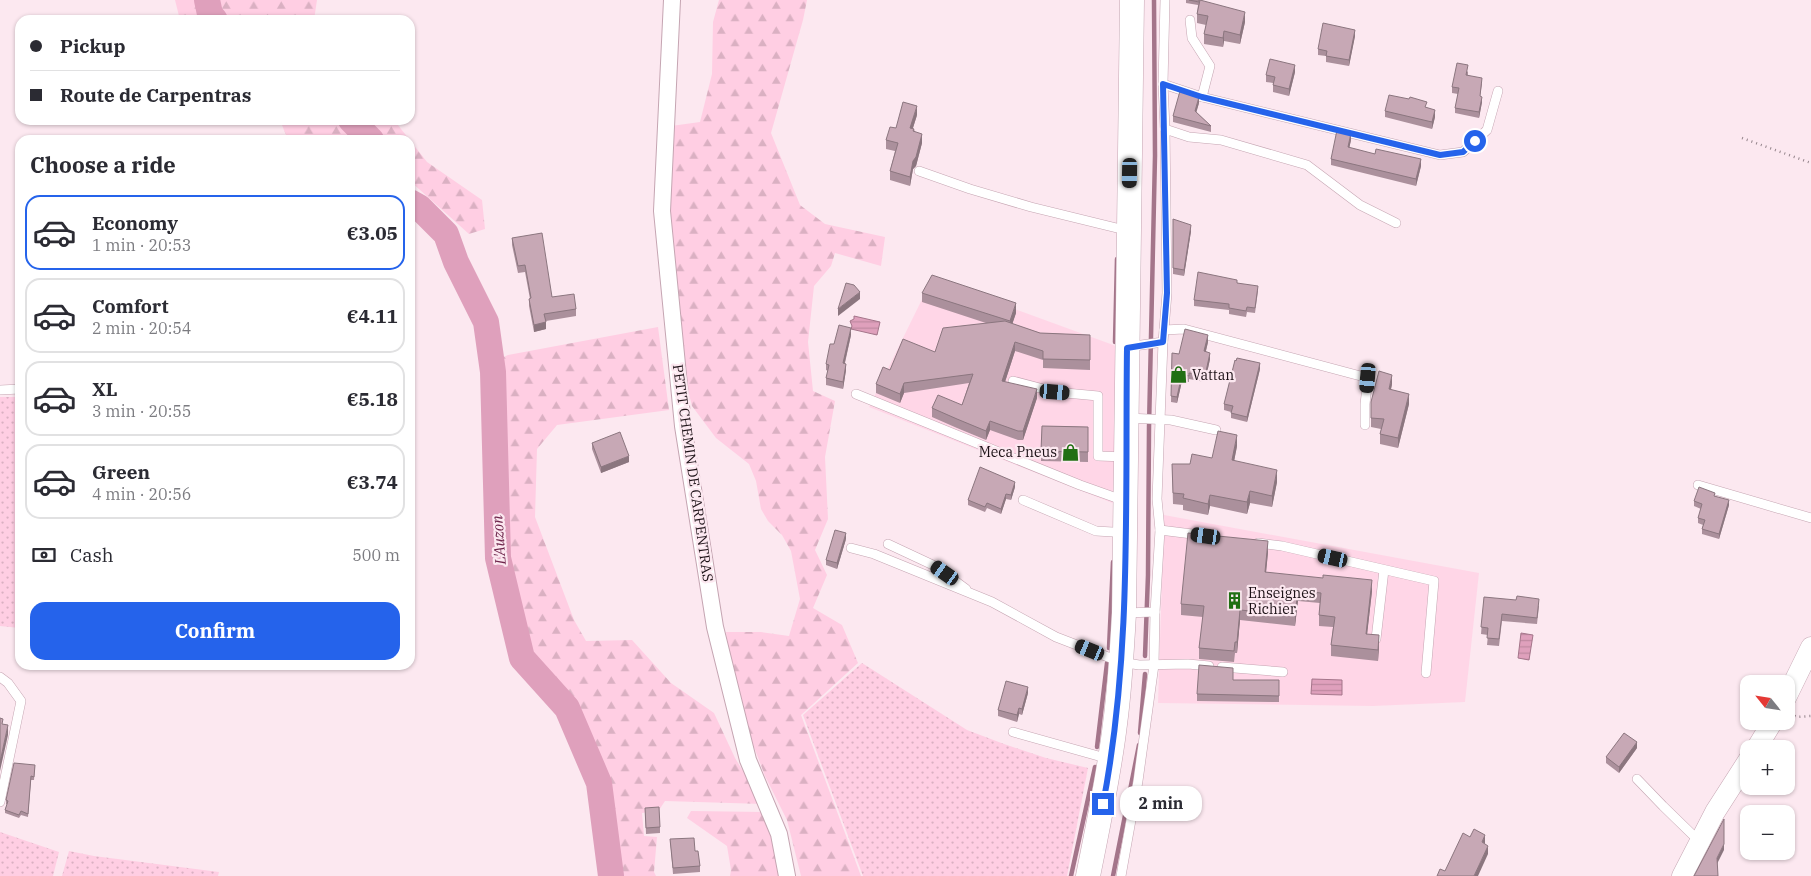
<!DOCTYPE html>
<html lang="en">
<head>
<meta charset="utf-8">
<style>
  body { margin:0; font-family:"IBM Plex Serif",serif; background:#f7f7f7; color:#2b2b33; height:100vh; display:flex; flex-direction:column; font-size:19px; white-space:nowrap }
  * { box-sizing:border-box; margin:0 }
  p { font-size:16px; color:#7c7c81 }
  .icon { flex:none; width:28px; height:28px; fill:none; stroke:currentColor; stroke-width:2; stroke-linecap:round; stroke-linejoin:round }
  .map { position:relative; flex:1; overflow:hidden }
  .details { position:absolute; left:15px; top:135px; width:400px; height:535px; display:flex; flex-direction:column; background:#fff; border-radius:15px; box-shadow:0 1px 4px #0004 }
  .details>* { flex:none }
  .banner { position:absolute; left:15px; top:15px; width:400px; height:110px; border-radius:15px; box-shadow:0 1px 4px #0004; display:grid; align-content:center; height:110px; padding:0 15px; background:#fff }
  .needle { width:32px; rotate:300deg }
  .tools { position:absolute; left:1740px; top:675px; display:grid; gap:10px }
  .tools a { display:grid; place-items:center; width:55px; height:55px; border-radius:10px; background:#fff; box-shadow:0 1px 4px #0004; font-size:25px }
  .end { position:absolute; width:22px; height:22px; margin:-11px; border:6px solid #2563eb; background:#fff; box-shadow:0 0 0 2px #fff }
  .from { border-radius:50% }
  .bubble { position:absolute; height:35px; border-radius:15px; background:#fff; box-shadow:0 1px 4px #0004; font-size:16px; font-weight:700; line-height:35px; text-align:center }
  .car { position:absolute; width:15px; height:30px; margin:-15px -8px; border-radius:6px; box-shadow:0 0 4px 1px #0007; background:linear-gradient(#222 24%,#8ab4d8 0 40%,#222 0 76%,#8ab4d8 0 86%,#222 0) }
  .banner b { display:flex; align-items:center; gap:18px; height:48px; font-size:19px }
  .banner b+b { border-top:1px solid #e1e1e2 }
  .banner i { width:12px; height:12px; background:#2b2b33 }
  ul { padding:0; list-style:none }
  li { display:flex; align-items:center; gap:15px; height:75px; margin:0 10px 8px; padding:0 5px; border:2px solid #e1e1e2; border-radius:15px }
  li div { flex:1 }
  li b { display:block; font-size:19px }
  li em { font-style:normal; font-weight:700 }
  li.on { border-color:#2563eb }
  li>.icon { width:45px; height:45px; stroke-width:1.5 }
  h2 { padding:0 15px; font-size:22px; line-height:60px }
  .pay { display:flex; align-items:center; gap:12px; height:55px; padding:0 15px; font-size:19px }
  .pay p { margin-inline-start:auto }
  .button { display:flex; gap:10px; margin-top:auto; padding:10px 15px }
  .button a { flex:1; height:58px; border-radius:15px; background:#2563eb; color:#fff; font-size:20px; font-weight:700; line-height:58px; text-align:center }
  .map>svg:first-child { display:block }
  .built { fill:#ffd6e7 }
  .grass { fill:url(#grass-dots) }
  .forest { fill:url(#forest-firs) }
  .water { fill:url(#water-rules); stroke:#a4758a }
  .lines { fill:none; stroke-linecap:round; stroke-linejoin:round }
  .stream { stroke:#a4758a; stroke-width:4.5 }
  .river { stroke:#dfa0bc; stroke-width:26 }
  .service-casing { stroke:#c5a5b2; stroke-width:10 }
  .minor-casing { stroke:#c5a5b2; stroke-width:18 }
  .tertiary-casing { stroke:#c5a5b2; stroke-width:21 }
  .secondary-casing { stroke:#c5a5b2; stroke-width:25 }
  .path { stroke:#94848b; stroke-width:2.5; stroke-dasharray:1 4; stroke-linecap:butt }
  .service { stroke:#fff; stroke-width:9 }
  .minor { stroke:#fff; stroke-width:16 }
  .tertiary { stroke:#fff; stroke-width:20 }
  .secondary { stroke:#fff; stroke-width:24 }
  .wall { fill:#ab909c }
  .shaded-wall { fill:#8b767f }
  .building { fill:#c7a8b5; stroke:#8b767f }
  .route { stroke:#2563eb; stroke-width:6 }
  .labels { text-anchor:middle; stroke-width:4.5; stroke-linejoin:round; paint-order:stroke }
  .poi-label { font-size:14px; fill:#1c1116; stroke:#fce8f0; text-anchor:start }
  .street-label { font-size:14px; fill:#1c1116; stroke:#fce8f0 }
  .water-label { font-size:15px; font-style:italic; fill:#6f264c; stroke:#fce8f0 }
</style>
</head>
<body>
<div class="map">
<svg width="1811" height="876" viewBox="0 0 1811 876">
  <defs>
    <pattern id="grass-dots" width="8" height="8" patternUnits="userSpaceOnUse" patternTransform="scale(1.25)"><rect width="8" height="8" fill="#ffcee3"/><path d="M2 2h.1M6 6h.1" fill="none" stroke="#dab0c2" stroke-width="1.8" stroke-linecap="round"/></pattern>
    <pattern id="forest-firs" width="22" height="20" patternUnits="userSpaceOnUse" patternTransform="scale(1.25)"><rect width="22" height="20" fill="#ffcee3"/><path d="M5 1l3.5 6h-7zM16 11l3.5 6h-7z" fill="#dab0c2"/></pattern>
    <pattern id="water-rules" width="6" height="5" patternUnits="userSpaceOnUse" patternTransform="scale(1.25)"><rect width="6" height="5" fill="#dfa0bc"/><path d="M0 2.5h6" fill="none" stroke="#bf89a1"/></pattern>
  </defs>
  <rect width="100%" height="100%" fill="#fce8f0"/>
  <g class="built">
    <polygon points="932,279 1116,346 1115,504 869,407"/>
    <polygon points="1164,515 1479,573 1465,702 1373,706 1158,703"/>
  </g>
  <g class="grass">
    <polygon points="0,397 20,397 20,628 0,626"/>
    <polygon points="862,663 967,730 1004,744 1046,758 1088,768 1067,876 863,876 803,715"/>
    <polygon points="0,832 59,852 53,876 0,876"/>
    <polygon points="69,851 94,856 219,872 218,876 62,876"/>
  </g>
  <g class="forest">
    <polygon points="175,0 317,0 314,20 180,20"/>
    <polygon points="719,0 807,0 803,20 771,133 800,205 825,224 885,237 881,266 835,253 831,266 814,286 808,342 813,391 835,401 825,457 828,519 815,550 827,575 813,608 842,625 858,663 801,715 861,876 801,876 787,820 765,776 743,718 733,681 726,632 761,632 789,636 800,599 791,551 782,535 768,521 761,509 756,481 749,464 716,438 692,406 679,355 668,220 671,126 700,122 712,74 713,22"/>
    <polygon points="280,120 394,120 427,162 482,200 485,229 469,234 410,181 410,140 288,140"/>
    <polygon points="658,327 669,410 557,425 537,449 535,517 574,620 586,641 632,640 671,683 714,713 735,758 763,804 665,801 659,810 642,813 644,836 657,837 654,872 656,876 618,876 607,782 573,704 529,656 527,638 506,557 497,371 495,361 508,355"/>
    <polygon points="691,811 766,812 781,876 730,876 731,870 727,846 687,818"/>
  </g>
  <g class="water">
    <polygon points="854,316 880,322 877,335 851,329 852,326 850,321 854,319"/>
    <polygon points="1521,633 1533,635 1529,660 1518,658"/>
    <polygon points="1312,679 1342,680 1342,695 1311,694"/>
  </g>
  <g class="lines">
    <g class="stream">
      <polyline points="1115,342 1117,259"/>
      <polyline points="1109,648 1113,562"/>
      <polyline points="1145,656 1148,575 1149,427 1155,156 1154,0"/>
      <polyline points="1140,733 1145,674"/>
      <polyline points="1097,747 1107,663"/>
      <polyline points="1071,876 1095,767"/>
      <polyline points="1113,876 1139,745"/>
    </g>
    <g class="river">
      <polyline points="207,0 210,14 215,20"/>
      <polyline points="351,120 371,140"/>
      <polyline points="410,202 419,207 446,234 456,262 486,322 493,372 498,558 522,658 567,708 599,783 611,876"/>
    </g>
    <defs>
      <g id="service">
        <polyline points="1165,0 1163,84 1202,97 1440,155 1463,152 1487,130 1498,91"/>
        <polyline points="1190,20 1192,38 1210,66 1202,97"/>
        <polyline points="1163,84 1165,129 1189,137 1221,140 1307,165 1360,205 1396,223"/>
        <polyline points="919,171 970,189 1031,207 1129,231"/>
        <polyline points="1164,330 1184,329 1368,378 1365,404 1365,425"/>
        <polyline points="1127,347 1163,342 1167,293 1165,129"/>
        <polyline points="1013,381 1055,392 1098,396 1098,456 1126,457"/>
        <polyline points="0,390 20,389"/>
        <polyline points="856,394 1080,485 1125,501"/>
        <polyline points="1127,418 1171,420 1216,430"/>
        <polyline points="1698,485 1811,518"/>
        <polyline points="1023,500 1096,531 1113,532 1125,536"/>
        <polyline points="1160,530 1157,499 1163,342"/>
        <polyline points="1258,543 1282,546 1434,581 1426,673"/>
        <polyline points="888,544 935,566 966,589"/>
        <polyline points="851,548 874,554 992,602 1056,637 1121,662 1139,665 1188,664 1209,666"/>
        <polyline points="1124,613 1155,612 1160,530 1200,535"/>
        <polyline points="1376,639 1384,570"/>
        <polyline points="1222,667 1283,672"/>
        <polyline points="0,677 8,683 21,701 0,802"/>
        <polyline points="1013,732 1109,759"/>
        <polyline points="1637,779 1663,806 1700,842"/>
        <polyline points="1121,876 1138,781 1154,665 1155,612"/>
      </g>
      <polyline id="minor" points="672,0 662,211 683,426 715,627 748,760 779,834 787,876"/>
      <g id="tertiary">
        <polyline points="1786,698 1811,647"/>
        <polyline points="1756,749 1773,721"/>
        <polyline points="1682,876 1715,812 1749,759"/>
      </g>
      <path id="secondary" d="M 1088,876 C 1098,826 1109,775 1115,724 C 1120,687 1122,650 1124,613 L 1132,0"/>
    </defs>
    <use href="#service" class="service-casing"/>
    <use href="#minor" class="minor-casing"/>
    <use href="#tertiary" class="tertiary-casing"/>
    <use href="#secondary" class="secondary-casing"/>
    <g class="path">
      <polyline points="1742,138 1811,163"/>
      <polyline points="1790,714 1797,717 1811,716"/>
    </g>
    <use href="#service" class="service"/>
    <use href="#minor" class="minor"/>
    <use href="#tertiary" class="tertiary"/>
    <use href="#secondary" class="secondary"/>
  </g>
  <g class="wall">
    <polygon points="1186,0 1200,0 1245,22 1240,44 1224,41 1223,47 1204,44 1204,34 1206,25 1197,23 1197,14 1198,5 1186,3"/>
    <polygon points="1355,36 1349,66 1326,62 1326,56 1318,55 1318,49"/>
    <polygon points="1468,71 1468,75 1482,84 1480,96 1482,102 1479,118 1455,113 1455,108 1458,94 1452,93 1452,87"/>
    <polygon points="1295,72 1289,96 1273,92 1273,83 1266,82 1266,75"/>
    <polygon points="1199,103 1196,112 1211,126 1211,132 1173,122 1173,116"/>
    <polygon points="1427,108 1435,117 1432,129 1385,117 1385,111"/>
    <polygon points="917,115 913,128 922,143 916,166 913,169 910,186 890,180 890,171 895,151 886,149 886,140 896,128"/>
    <polygon points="1351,140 1349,148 1421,166 1416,186 1331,165 1331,159"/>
    <polygon points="1173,219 1191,231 1184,276 1173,274"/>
    <polygon points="512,238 552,297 576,309 576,316 546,321 546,329 534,332 529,306 529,299 530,299 525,272 518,273 512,245"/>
    <polygon points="1237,283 1258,291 1255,313 1247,312 1246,317 1229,314 1229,310 1194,306 1194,300"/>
    <polygon points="922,293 1016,313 1012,324 1040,333 1090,335 1090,370 1043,368 1043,360 1015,351 1005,382 1037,398 1023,440 1018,440 990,430 986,440 957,428 932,417 932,408 962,405 969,383 904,393 900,403 876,393 876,384 890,370 935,352 986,323 922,302"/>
    <polygon points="851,335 845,363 846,370 843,389 826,385 826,378 828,371 826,370 826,364 834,344"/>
    <polygon points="1208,342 1206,351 1210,359 1205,382 1189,379 1189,382 1182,381 1177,403 1171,402 1172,353 1179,354"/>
    <polygon points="1260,369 1247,422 1231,418 1231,412 1224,410 1224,404"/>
    <polygon points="1392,384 1391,389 1409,404 1398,448 1380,444 1380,434 1381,429 1371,427 1371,402"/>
    <polygon points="1042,426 1088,427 1088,462 1041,461"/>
    <polygon points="592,443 629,462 601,473 592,449"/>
    <polygon points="1237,446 1234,461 1277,482 1272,507 1250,503 1247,514 1210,506 1208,515 1183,510 1183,505 1173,504 1172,464 1190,464 1212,458"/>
    <polygon points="1015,487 1011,500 1006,499 1001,514 987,508 985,512 968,505 968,500"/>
    <polygon points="1715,496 1729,505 1719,539 1702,534 1702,529 1703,525 1698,523 1698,518 1701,509 1694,506 1694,501"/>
    <polygon points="846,539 837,569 826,565 826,560"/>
    <polygon points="1268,552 1266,572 1372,591 1367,634 1379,646 1378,661 1331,656 1331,645 1333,627 1319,626 1319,615 1320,603 1298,601 1295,626 1240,620 1237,653 1235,653 1234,662 1199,659 1199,648 1203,617 1181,615 1181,604"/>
    <polygon points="1484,597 1539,606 1537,624 1502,621 1499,646 1487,645 1488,635 1481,634"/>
    <polygon points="1279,680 1279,702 1197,701 1197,694"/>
    <polygon points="1028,693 1022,715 1019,714 1017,722 998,716 998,710"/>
    <polygon points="1637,748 1619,773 1606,763 1606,757"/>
    <polygon points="35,765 34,780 31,780 28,817 21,815 19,818 5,813 5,810 7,804 6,804 6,800"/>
    <polygon points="645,808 660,827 660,833 646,834"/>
    <polygon points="670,839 695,851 700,866 700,872 673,874"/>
  </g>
  <g class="shaded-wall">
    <polygon points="1245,12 1245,22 1240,44 1240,35"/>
    <polygon points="1355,30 1355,36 1349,66 1349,60"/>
    <polygon points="1224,31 1224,41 1223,47 1223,38"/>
    <polygon points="1295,65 1295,72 1289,96 1289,89"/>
    <polygon points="1199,97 1199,103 1195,117 1195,111"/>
    <polygon points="1482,97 1482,102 1479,118 1479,112"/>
    <polygon points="917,106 917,115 910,137 910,128"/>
    <polygon points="1435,110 1435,117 1432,129 1432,122"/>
    <polygon points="1351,133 1351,140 1348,154 1348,147"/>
    <polygon points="922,134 922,143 916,166 913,169 910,186 910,177 913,161"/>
    <polygon points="1421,159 1421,166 1416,186 1416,179"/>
    <polygon points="1191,225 1191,231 1184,276 1184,270"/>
    <polygon points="860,292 860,299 838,316 838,309"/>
    <polygon points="1016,303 1016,313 1010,331 1010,321"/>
    <polygon points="546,322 546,329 534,332 534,325"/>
    <polygon points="851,328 851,335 843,370 843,363"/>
    <polygon points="1208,335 1208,342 1204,358 1204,351"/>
    <polygon points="1015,342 1015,351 1002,391 1002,381"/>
    <polygon points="1210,353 1210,359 1205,382 1205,376"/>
    <polygon points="1260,363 1260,369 1247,422 1247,417"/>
    <polygon points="846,364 846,370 843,389 843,382"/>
    <polygon points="1182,374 1182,381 1177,403 1177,397"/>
    <polygon points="1392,375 1392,384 1389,399 1389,389"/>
    <polygon points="904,383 904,393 900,403 900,394"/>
    <polygon points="1037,389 1037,398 1023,440 1023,431"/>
    <polygon points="1409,394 1409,404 1398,448 1398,438"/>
    <polygon points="990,421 990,430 986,440 986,431"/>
    <polygon points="1237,435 1237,446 1232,472 1232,460"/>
    <polygon points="629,456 629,462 601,473 601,467"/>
    <polygon points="1277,470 1277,482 1272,507 1272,496"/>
    <polygon points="1015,482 1015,487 1011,500 1011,495"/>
    <polygon points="1250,491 1250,503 1247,514 1247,502"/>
    <polygon points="1006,494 1006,499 1001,514 1001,509"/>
    <polygon points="1210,495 1210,506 1208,515 1208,504"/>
    <polygon points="1729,500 1729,505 1719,539 1719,534"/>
    <polygon points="846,533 846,539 837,569 837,563"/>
    <polygon points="1268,541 1268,552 1265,583 1265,572"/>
    <polygon points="1372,580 1372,591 1366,644 1366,634"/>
    <polygon points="1298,590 1298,601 1295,626 1295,615"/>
    <polygon points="1240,610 1240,620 1237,653 1237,642"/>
    <polygon points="1379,635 1379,646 1378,661 1378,650"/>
    <polygon points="1028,687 1028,693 1022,715 1022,709"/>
    <polygon points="1019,708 1019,714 1017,722 1017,715"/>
    <polygon points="8,725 8,735 0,771 0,762"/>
    <polygon points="1637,742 1637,748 1619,773 1619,767"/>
    <polygon points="1485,835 1485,844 1482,842"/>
    <polygon points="1724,844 1724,850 1717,864 1717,858"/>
    <polygon points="1488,846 1488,854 1478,876 1474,876"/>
  </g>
  <g class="building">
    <polygon points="1189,0 1199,0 1199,2"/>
    <polygon points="1200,0 1245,12 1240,35 1224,31 1223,38 1204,34 1208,16 1197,14"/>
    <polygon points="1323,23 1355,30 1349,60 1326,56 1327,51 1318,49"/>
    <polygon points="1270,59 1295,65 1289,89 1273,85 1275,77 1266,75"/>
    <polygon points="1457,63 1468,65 1466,75 1482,78 1480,96 1482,97 1479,112 1455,108 1459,88 1452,87"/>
    <polygon points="1180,91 1199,97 1195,111 1211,126 1173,116"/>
    <polygon points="1389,95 1409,99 1410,97 1427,102 1425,107 1435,110 1432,122 1385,111"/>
    <polygon points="903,102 917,106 910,128 914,129 913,131 922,134 916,157 913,161 910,177 890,171 898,143 886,140 890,127 896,128"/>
    <polygon points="1337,130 1351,133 1348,147 1375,154 1376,149 1421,159 1416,179 1331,159"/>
    <polygon points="1173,219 1191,225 1184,270 1173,268"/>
    <polygon points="542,233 552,297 574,294 576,309 544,314 546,322 534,325 529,299 531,298 525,265 518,266 512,238"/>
    <polygon points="1198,272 1237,280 1237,283 1258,286 1255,308 1247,307 1246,311 1229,308 1229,304 1194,300"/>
    <polygon points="932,275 1016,303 1010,321 922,293"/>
    <polygon points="846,283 854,285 860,292 838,309"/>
    <polygon points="1005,321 1040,333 1090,335 1090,360 1043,359 1043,351 1015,342 1002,381 1037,389 1023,431 1018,431 990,421 986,431 957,419 932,408 938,395 962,405 973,374 904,383 900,394 876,384 883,367 890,370 903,339 935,352 943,328"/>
    <polygon points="839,325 851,328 843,363 846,364 843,382 826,378 829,365 826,364 830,344 834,344"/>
    <polygon points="1185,329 1208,335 1204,351 1210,353 1205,376 1189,373 1189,376 1182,374 1177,397 1171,396 1172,353 1179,354"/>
    <polygon points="1237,358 1260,363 1247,417 1231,413 1233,406 1224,404 1235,360 1236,361"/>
    <polygon points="1379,371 1392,375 1389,389 1409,394 1398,438 1380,434 1384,419 1371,418 1371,402"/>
    <polygon points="1042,426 1088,427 1088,452 1041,451"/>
    <polygon points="1218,431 1237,435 1232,460 1277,470 1272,496 1250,491 1247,502 1210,495 1208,504 1183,498 1184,494 1173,493 1172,464 1190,464 1192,454 1212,458"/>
    <polygon points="620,432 629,456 601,467 592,443"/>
    <polygon points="980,467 1015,482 1011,495 1006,494 1001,509 987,503 985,507 968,500"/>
    <polygon points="1699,487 1715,493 1714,496 1729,500 1719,534 1702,529 1705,520 1698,518 1702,504 1694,501"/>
    <polygon points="835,530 846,533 837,563 826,560"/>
    <polygon points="1188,533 1268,541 1265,572 1323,578 1323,575 1372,580 1366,634 1379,635 1378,650 1331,645 1335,617 1319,615 1321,593 1298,590 1295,615 1240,610 1237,642 1235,642 1234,651 1199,648 1204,606 1181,604"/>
    <polygon points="1517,596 1539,599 1537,618 1502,614 1499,639 1487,638 1488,628 1481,627 1484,597 1516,600"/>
    <polygon points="1199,665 1233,668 1233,680 1279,680 1279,696 1197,694"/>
    <polygon points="1006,681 1028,687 1022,709 1019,708 1017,715 998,710"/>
    <polygon points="0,718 3,719 2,724 8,725 0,762"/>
    <polygon points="1624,733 1637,742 1619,767 1606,757"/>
    <polygon points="14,763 35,765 34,777 31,776 28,814 21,811 19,815 5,810 8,801 6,800"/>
    <polygon points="659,807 660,827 646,828 645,808"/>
    <polygon points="1724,819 1724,844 1717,858 1718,876 1694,876"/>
    <polygon points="1474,829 1485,835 1482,842 1488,846 1474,876 1437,876 1440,869 1445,871 1463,833 1470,837"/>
    <polygon points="694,838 695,851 698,851 700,866 673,868 670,839"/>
  </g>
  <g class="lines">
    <path class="route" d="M 1103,804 C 1132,654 1125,499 1127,348 L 1163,342 L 1167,293 L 1163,84 L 1202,97 L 1440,155 L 1463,152 L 1475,141"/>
  </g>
  <defs>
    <symbol id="shop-bare" viewBox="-9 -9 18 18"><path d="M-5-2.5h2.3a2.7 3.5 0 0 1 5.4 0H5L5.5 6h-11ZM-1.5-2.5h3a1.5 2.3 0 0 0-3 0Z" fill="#216f13" stroke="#fce8f0" stroke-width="2.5" paint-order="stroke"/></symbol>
    <symbol id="building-bare" viewBox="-9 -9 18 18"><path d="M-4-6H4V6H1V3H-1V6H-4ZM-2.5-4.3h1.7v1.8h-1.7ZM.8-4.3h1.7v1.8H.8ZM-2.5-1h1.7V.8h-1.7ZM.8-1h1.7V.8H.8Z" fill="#216f13" stroke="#fce8f0" stroke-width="2.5" paint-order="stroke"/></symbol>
  </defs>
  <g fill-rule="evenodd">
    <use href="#shop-bare" x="1166" y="362" width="25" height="25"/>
    <use href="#shop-bare" x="1058" y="440" width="25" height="25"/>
    <use href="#building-bare" x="1222" y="588" width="25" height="25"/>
  </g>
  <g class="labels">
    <g class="poi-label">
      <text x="1192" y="380">Vattan</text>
      <text x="1057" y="457" text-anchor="end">Meca Pneus</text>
      <text x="1248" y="598">Enseignes<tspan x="1248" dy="16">Richier</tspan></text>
    </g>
    <g class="street-label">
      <text transform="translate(693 473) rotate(82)" y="5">PETIT CHEMIN DE CARPENTRAS</text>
    </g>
    <g class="water-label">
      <text transform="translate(499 540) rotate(-94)" y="5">L'Auzon</text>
    </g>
  </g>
</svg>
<div class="tools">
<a><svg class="needle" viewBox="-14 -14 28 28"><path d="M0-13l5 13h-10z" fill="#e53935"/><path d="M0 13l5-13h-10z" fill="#7c7c81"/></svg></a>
<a>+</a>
<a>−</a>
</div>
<i class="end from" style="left:1475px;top:141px"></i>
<i class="end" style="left:1103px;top:804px"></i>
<div class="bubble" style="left:1120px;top:786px;width:82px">2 min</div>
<i class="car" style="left:1130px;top:173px;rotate:181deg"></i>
<i class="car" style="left:1368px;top:378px;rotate:185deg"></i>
<i class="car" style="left:1055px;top:392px;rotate:95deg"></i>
<i class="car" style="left:1206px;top:536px;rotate:278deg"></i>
<i class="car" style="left:1333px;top:558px;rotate:283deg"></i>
<i class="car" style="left:945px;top:573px;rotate:305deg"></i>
<i class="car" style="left:1090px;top:650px;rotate:292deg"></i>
<div class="banner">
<b><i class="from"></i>Pickup</b>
<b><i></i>Route de Carpentras</b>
</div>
<section class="details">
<h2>Choose a ride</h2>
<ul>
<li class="on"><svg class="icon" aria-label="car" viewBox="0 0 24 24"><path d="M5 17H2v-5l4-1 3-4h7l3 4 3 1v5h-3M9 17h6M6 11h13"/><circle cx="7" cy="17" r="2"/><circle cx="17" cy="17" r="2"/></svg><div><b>Economy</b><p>1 min · 20:53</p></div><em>€3.05</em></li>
<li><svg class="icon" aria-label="car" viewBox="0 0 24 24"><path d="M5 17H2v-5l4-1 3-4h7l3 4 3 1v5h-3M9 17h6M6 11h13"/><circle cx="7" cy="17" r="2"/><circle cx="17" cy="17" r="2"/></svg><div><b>Comfort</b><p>2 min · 20:54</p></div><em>€4.11</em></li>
<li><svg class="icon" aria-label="car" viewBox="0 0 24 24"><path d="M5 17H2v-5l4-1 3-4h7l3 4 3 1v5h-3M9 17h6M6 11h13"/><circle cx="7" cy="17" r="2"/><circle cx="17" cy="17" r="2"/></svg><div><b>XL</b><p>3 min · 20:55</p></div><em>€5.18</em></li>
<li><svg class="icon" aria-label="car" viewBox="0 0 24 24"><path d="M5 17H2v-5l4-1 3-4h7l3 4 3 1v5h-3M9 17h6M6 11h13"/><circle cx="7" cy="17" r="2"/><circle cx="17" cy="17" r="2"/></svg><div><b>Green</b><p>4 min · 20:56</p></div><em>€3.74</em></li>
</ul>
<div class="pay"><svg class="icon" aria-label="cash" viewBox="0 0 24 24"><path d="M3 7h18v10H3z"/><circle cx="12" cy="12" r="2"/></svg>Cash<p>500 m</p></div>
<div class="button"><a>Confirm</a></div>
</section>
</div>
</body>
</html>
